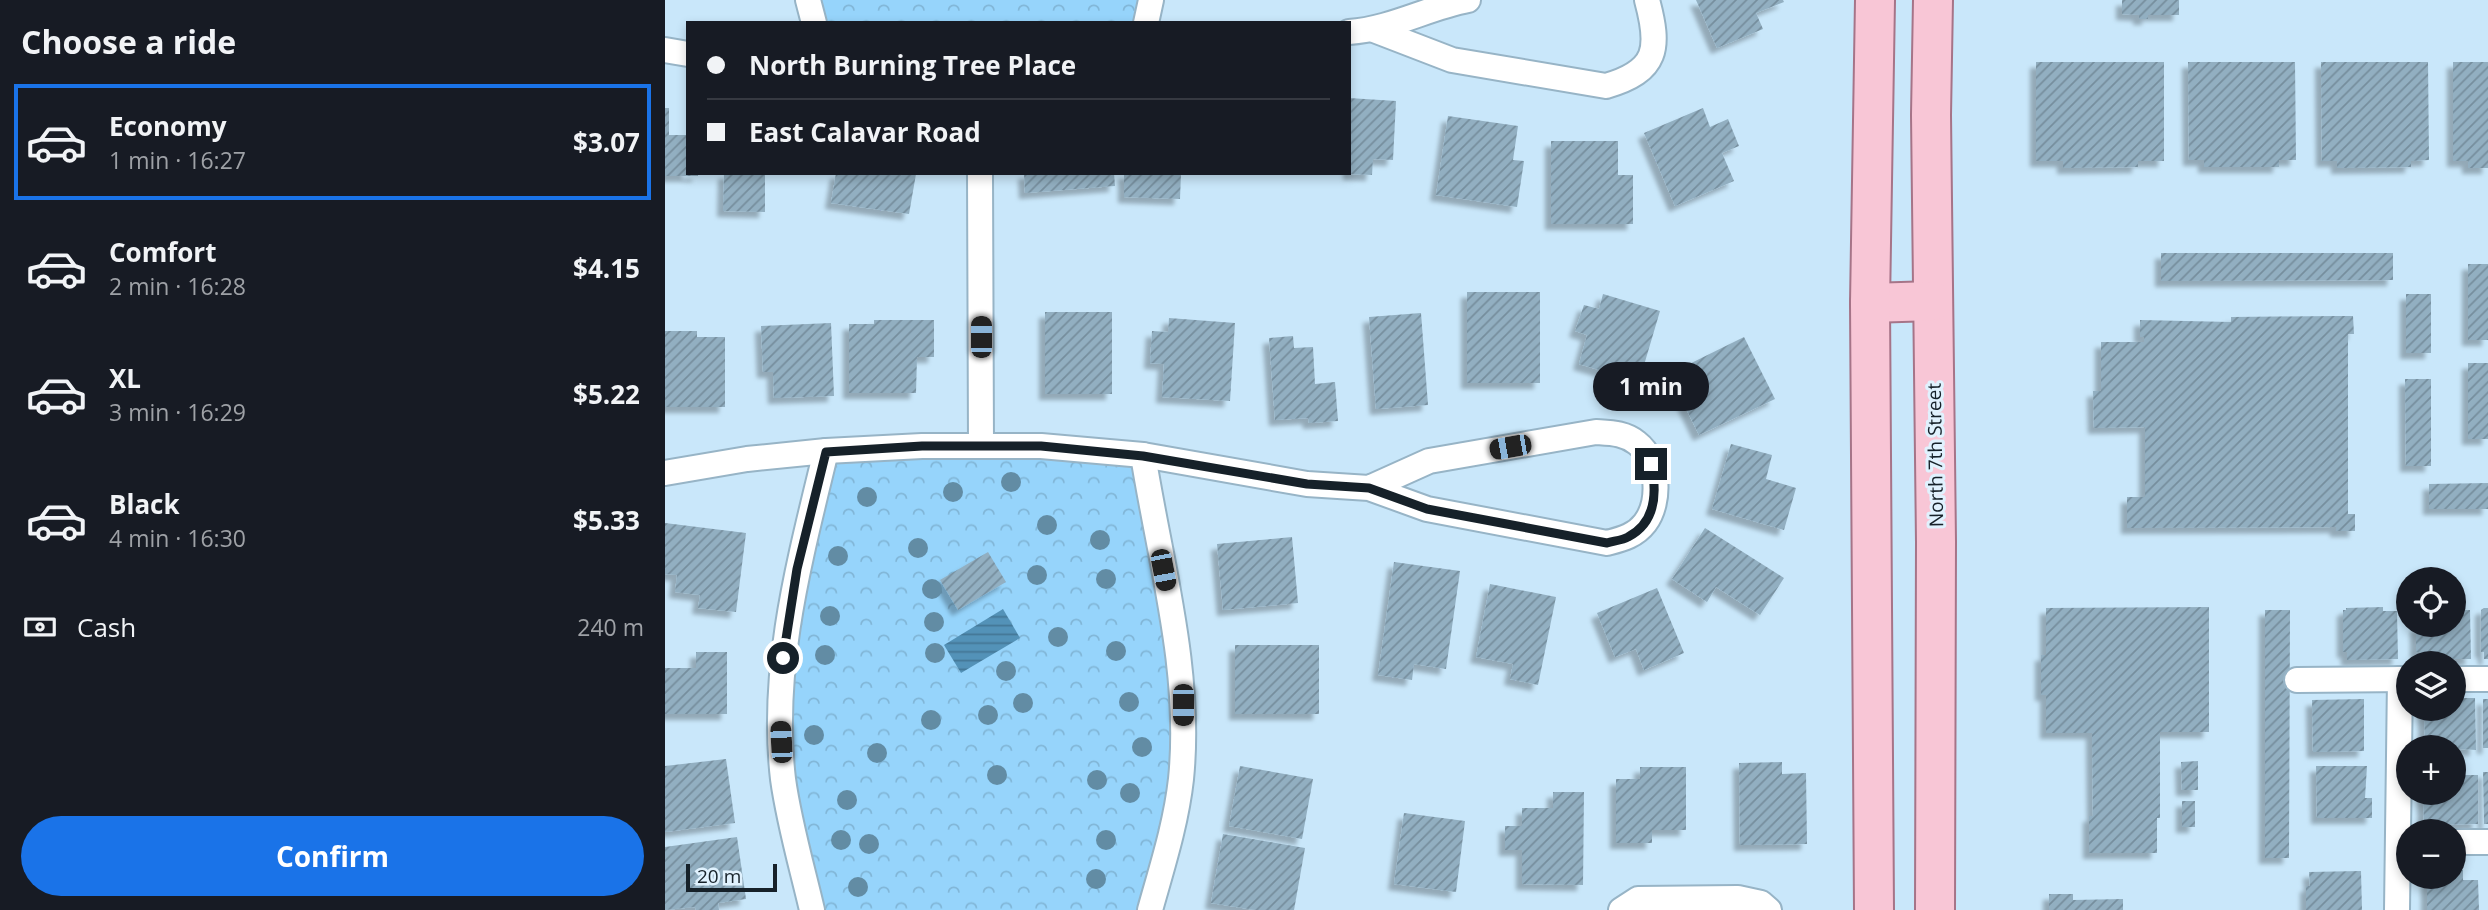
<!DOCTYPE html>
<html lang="en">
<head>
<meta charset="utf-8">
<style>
  body { margin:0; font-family:"Open Sans",sans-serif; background:#20242c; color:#f1f3f6; height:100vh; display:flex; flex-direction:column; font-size:26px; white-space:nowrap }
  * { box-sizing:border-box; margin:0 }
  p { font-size:23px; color:#9ea1a6 }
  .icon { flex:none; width:38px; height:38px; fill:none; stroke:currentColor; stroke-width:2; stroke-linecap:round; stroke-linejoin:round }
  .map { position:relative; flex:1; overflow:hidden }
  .side { display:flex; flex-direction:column; background:#171b24; width:665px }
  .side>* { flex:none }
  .hud { position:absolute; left:21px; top:21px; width:665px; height:154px; border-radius:0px; box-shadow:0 4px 10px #0003; display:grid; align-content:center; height:154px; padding:0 21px; background:#171b24 }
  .tools { position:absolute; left:1731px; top:567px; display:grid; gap:14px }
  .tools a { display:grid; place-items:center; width:70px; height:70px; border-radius:50%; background:#171b24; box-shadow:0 4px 10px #0003; font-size:35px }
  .scale { position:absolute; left:21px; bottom:18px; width:91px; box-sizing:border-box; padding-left:7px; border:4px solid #162129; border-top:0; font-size:19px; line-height:24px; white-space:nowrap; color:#162129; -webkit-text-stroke:5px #e0f2fe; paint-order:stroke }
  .end { position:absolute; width:32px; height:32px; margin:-16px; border:9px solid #162129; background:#fff; box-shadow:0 0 0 4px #fff }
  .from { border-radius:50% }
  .bubble { position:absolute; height:49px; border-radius:24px; background:#171b24; box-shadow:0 4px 10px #0003; font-size:23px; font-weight:700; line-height:49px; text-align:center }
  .car { position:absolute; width:21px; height:42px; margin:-21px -10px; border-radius:9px; box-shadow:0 0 5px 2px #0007; background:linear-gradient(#222 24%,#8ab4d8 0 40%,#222 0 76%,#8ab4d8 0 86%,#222 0) }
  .hud b { display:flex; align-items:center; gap:24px; height:66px; font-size:26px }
  .hud b+b { border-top:2px solid #363941 }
  .hud i { width:18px; height:18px; background:#f1f3f6 }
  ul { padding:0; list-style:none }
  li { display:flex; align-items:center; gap:21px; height:116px; margin:0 14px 10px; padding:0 7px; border:4px solid transparent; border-radius:0px }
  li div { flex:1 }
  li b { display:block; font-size:26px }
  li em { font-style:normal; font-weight:700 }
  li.active { border-color:#1a73e8 }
  li>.icon { width:63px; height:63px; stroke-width:1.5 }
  h2 { padding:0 21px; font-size:32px; line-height:84px }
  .pay { display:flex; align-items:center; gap:18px; height:77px; padding:0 21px; font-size:26px }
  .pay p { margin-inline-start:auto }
  .cta { display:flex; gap:14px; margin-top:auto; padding:14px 21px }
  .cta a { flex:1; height:80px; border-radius:42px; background:#1a73e8; color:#fff; font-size:28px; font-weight:700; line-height:80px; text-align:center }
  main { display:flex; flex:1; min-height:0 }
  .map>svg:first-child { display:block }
  .forest { fill:url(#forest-crowns) }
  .water { fill:url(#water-rules) }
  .building { fill:url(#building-hatch); filter:url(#shadow) }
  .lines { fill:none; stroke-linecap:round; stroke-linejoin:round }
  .minor-casing { stroke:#97b4c6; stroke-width:28 }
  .primary-casing { stroke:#a67488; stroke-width:42 }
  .minor { stroke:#fff; stroke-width:24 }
  .primary { stroke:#f8c6d6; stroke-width:38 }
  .tree { fill:#628ca4 }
  .route { stroke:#162129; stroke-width:9 }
  .labels { text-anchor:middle; stroke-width:6; stroke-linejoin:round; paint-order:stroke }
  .street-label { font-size:19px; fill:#162129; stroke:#e0f2fe }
</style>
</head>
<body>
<main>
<section class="side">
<h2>Choose a ride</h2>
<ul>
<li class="active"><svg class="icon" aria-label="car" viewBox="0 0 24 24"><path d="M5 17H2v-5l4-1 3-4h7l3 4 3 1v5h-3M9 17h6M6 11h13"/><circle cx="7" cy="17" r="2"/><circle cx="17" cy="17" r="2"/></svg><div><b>Economy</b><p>1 min · 16:27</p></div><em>$3.07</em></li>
<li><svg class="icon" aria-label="car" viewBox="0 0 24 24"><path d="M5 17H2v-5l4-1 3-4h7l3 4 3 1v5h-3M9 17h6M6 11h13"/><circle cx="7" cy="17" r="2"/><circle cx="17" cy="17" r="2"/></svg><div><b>Comfort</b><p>2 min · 16:28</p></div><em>$4.15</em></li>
<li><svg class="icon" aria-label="car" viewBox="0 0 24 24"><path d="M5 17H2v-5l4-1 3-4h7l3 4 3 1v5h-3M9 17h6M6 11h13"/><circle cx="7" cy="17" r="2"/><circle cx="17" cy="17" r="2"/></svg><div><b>XL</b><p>3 min · 16:29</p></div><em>$5.22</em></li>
<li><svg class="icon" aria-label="car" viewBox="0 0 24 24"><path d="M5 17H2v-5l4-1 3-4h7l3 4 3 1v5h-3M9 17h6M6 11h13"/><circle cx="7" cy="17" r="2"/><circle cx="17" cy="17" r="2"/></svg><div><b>Black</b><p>4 min · 16:30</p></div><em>$5.33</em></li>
</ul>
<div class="pay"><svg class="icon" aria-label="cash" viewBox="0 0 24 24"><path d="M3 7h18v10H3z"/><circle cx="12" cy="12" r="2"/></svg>Cash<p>240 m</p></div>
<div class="cta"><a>Confirm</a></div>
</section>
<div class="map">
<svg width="1823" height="910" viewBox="0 0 1823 910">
  <defs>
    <pattern id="forest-crowns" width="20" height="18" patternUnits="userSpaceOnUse" patternTransform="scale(1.75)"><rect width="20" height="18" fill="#96d4fb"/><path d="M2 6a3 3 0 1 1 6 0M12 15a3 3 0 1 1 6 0" fill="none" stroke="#81b6d7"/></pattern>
    <pattern id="water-rules" width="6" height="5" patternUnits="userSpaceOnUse" patternTransform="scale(1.75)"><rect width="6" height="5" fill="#5392b8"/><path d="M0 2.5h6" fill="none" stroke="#447796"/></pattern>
    <pattern id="building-hatch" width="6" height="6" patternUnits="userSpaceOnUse" patternTransform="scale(1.75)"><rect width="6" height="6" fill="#92afc1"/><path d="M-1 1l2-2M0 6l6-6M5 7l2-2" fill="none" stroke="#768e9d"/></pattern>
    <filter id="shadow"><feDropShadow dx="-6" dy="6" stdDeviation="2" flood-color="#0004"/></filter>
  </defs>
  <rect width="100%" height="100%" fill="#c9e7fa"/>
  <g class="forest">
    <polygon points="143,0 486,0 481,23 149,23"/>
    <polygon points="161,451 478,455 518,705 485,910 147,910 115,723"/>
  </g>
  <polygon class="water" points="338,609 355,638 296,673 279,645"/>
  <g class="building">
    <polygon points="1031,0 1118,0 1119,2 1091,13 1098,29 1052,48"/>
    <polygon points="1457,0 1514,0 1514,15 1483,15 1483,19 1474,19 1474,15 1457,14"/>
    <polygon points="1371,62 1499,62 1499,161 1473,161 1473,167 1398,168 1398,161 1371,161"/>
    <polygon points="1523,62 1630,62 1631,160 1614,160 1614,167 1539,167 1539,160 1524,160"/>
    <polygon points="1656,62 1763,62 1764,160 1746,161 1746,167 1672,168 1672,161 1657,161"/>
    <polygon points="1788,62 1823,62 1823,168 1803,168 1803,161 1788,161"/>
    <polygon points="684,98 731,101 728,160 708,159 707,175 684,174"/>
    <polygon points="0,108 4,108 4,135 23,135 23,173 33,173 33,176 0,176"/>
    <polygon points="1038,108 1045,127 1063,119 1074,146 1057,153 1069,181 1010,206 979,133"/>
    <polygon points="783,116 853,126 848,160 859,161 852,207 771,195"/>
    <polygon points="886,141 953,141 953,175 968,175 968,224 886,224"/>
    <polygon points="59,173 100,173 100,212 58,211"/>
    <polygon points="171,173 251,174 244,214 166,203"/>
    <polygon points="359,173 449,173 450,186 360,193"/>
    <polygon points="459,173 516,173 515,199 459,197"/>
    <polygon points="1496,253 1728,253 1728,280 1496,281"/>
    <rect x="1803" y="264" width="20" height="76"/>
    <rect x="802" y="292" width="73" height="91"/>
    <polygon points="938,294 995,311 974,382 914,364 922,335 910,331 919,305 934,309"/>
    <rect x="1741" y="294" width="25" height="59"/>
    <rect x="380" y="312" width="67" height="82"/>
    <polygon points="756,313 763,405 711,409 704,317"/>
    <polygon points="1672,316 1688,316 1689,334 1683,334 1683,514 1690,514 1690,531 1671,531 1671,527 1462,528 1462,497 1480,497 1480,427 1429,428 1428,391 1436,391 1436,342 1479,342 1479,337 1475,337 1475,320 1566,322 1566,317"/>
    <polygon points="504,318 570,323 565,401 497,397 499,364 485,363 487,331 503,332"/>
    <polygon points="209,320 269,320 269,357 252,357 251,393 184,393 184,324 209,324"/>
    <polygon points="166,323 169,396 109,398 108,372 98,372 96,326"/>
    <polygon points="0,331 32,331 32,337 60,337 60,407 0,407"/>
    <polygon points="628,336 629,348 648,347 650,384 670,382 673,421 644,423 643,418 610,420 604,338"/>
    <polygon points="1079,337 1110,399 1034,435 1004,374"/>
    <rect x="1803" y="363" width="20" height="76"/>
    <polygon points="1740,379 1766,379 1766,466 1741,466"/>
    <polygon points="1066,444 1107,455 1101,479 1131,488 1119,530 1047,509"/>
    <polygon points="1823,483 1823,509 1764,509 1764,484"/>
    <polygon points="0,523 81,533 71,612 33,608 35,595 10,592 12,575 0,574"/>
    <polygon points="1040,528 1119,578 1095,615 1051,587 1042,602 1007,579"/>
    <polygon points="627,537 633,603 558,610 552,544"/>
    <polygon points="323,552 341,582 293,610 275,580"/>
    <polygon points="729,562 795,571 781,669 749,664 747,680 713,675"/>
    <polygon points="825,584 891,597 873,685 845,679 848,664 811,657"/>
    <polygon points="992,588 1019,653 979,670 971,649 950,657 932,613"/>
    <polygon points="1544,607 1544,732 1495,732 1495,818 1492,818 1492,853 1424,853 1424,816 1428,816 1427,733 1381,733 1381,695 1376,695 1376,655 1381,655 1381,608"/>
    <polygon points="1718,607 1718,611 1732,611 1733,659 1682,660 1682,652 1678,652 1678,610 1681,610 1681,608"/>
    <polygon points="1788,607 1791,607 1791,610 1805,610 1806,659 1755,659 1755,652 1751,652 1751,625 1788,625"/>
    <polygon points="1819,608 1823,608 1823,659 1819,659 1819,652 1816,652 1816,610"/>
    <polygon points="1600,610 1625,610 1624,858 1600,858"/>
    <rect x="570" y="645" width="84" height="69"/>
    <polygon points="31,652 62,652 62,714 0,714 0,668 31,668"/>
    <polygon points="1788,698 1810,698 1811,750 1760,747 1759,709 1788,709"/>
    <polygon points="1699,699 1699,751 1648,752 1647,700"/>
    <rect x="1818" y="699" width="5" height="49"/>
    <polygon points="61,759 70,823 0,832 0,766"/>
    <polygon points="1533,761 1533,790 1517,790 1516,762"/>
    <polygon points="1117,762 1117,774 1141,773 1142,844 1075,845 1074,763"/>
    <polygon points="575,766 648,779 637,839 564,826"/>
    <polygon points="1651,766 1702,766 1700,798 1707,798 1707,818 1652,818"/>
    <polygon points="975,767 1021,767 1021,830 987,830 987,843 951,843 951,779 975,779"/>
    <polygon points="1788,772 1799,772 1799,775 1813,775 1813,824 1759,825 1758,793 1788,793"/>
    <polygon points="1818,772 1823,772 1823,824 1819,824"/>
    <polygon points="888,792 919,792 918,885 857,884 857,850 840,850 840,826 857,826 857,808 888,808"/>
    <rect x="1517" y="801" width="13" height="26"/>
    <polygon points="739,813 800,821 791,892 729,884"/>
    <polygon points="558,834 640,848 629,910 590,910 546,903"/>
    <polygon points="72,837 81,899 53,903 54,910 31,910 30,907 0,910 0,847"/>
    <polygon points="1788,870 1798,870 1798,880 1813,880 1814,910 1762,910 1762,877 1788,877"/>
    <polygon points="1696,871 1697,910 1641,910 1641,886 1645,886 1644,872"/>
    <polygon points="1384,894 1408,894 1408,900 1458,899 1458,910 1384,910"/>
  </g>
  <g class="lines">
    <defs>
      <g id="minor">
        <polyline points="143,0 149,23"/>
        <polyline points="481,23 486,0"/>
        <path d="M 709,30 L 787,60 L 941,86 C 993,71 995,48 982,0"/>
        <path d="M 684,32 C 726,29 762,8 803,0"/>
        <polyline points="0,50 23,54"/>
        <polyline points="315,173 316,446"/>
        <path d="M 478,455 C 495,562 527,670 516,779 C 511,824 497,867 485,910"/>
        <path d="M 0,473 L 82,459 L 161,451 L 257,446 L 376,446 L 478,455 L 642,484 L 704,488 L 762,509 L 942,543 C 957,539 970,536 980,523 C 996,502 994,460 972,443 C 960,433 946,433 931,432 L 764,461 L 704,488"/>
        <polyline points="1788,679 1823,679"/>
        <polyline points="1632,680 1743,679"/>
        <polyline points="1788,842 1823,842"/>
        <path d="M 147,910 C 137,867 124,823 118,779 C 105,667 135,559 161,451"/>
        <polyline points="956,910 973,899 1073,898 1096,903 1104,910"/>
        <polyline points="1732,910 1735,679"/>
      </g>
      <g id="primary">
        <polyline points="1268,0 1266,115 1271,542 1270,910"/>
        <polyline points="1205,303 1268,301"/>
        <polyline points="1209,910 1205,303 1210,0"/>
      </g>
    </defs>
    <use href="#minor" class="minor-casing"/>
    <use href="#primary" class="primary-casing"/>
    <use href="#minor" class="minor"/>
    <use href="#primary" class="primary"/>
  </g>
  <g class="tree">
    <circle cx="346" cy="482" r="10"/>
    <circle cx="288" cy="492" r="10"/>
    <circle cx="202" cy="497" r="10"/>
    <circle cx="382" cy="525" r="10"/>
    <circle cx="435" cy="540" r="10"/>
    <circle cx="253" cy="548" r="10"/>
    <circle cx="173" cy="556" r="10"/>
    <circle cx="372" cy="575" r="10"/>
    <circle cx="441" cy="579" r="10"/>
    <circle cx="267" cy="589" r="10"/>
    <circle cx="165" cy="616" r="10"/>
    <circle cx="269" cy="622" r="10"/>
    <circle cx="393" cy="637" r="10"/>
    <circle cx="451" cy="651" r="10"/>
    <circle cx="270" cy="653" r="10"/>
    <circle cx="160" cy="655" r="10"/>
    <circle cx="341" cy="671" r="10"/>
    <circle cx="464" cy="702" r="10"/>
    <circle cx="358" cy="703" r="10"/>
    <circle cx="323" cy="715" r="10"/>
    <circle cx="266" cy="720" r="10"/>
    <circle cx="149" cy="735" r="10"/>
    <circle cx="477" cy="747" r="10"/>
    <circle cx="212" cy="753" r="10"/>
    <circle cx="332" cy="775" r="10"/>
    <circle cx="432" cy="780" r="10"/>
    <circle cx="465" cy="793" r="10"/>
    <circle cx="182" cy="800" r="10"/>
    <circle cx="176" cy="840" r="10"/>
    <circle cx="441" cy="840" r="10"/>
    <circle cx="204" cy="844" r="10"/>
    <circle cx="431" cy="879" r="10"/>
    <circle cx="193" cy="887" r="10"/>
  </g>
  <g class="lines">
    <path class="route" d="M 118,658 L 132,569 L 161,452 L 257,446 L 376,446 L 478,456 L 642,484 L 704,488 L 762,509 L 942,543 C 949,541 958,540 963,537 C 992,522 992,491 986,464"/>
  </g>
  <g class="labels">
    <g class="street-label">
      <text transform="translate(1270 455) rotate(-91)" y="7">North 7th Street</text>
    </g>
  </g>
</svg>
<div class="tools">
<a><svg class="icon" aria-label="locate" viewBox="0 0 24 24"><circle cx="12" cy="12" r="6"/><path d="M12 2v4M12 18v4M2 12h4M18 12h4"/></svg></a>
<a><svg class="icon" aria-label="layers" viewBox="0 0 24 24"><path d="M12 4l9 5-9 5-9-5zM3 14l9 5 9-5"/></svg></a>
<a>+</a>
<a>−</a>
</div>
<div class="scale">20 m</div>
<i class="end from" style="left:118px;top:658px"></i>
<i class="end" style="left:986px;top:464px"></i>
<div class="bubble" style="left:928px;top:362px;width:116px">1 min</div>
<i class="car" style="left:316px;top:337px;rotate:0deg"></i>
<i class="car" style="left:845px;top:447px;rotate:260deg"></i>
<i class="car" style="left:498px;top:570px;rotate:169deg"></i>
<i class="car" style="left:518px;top:705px;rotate:180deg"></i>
<i class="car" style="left:116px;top:742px;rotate:357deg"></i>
<div class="hud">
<b><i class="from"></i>North Burning Tree Place</b>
<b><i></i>East Calavar Road</b>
</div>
</div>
</main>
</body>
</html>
